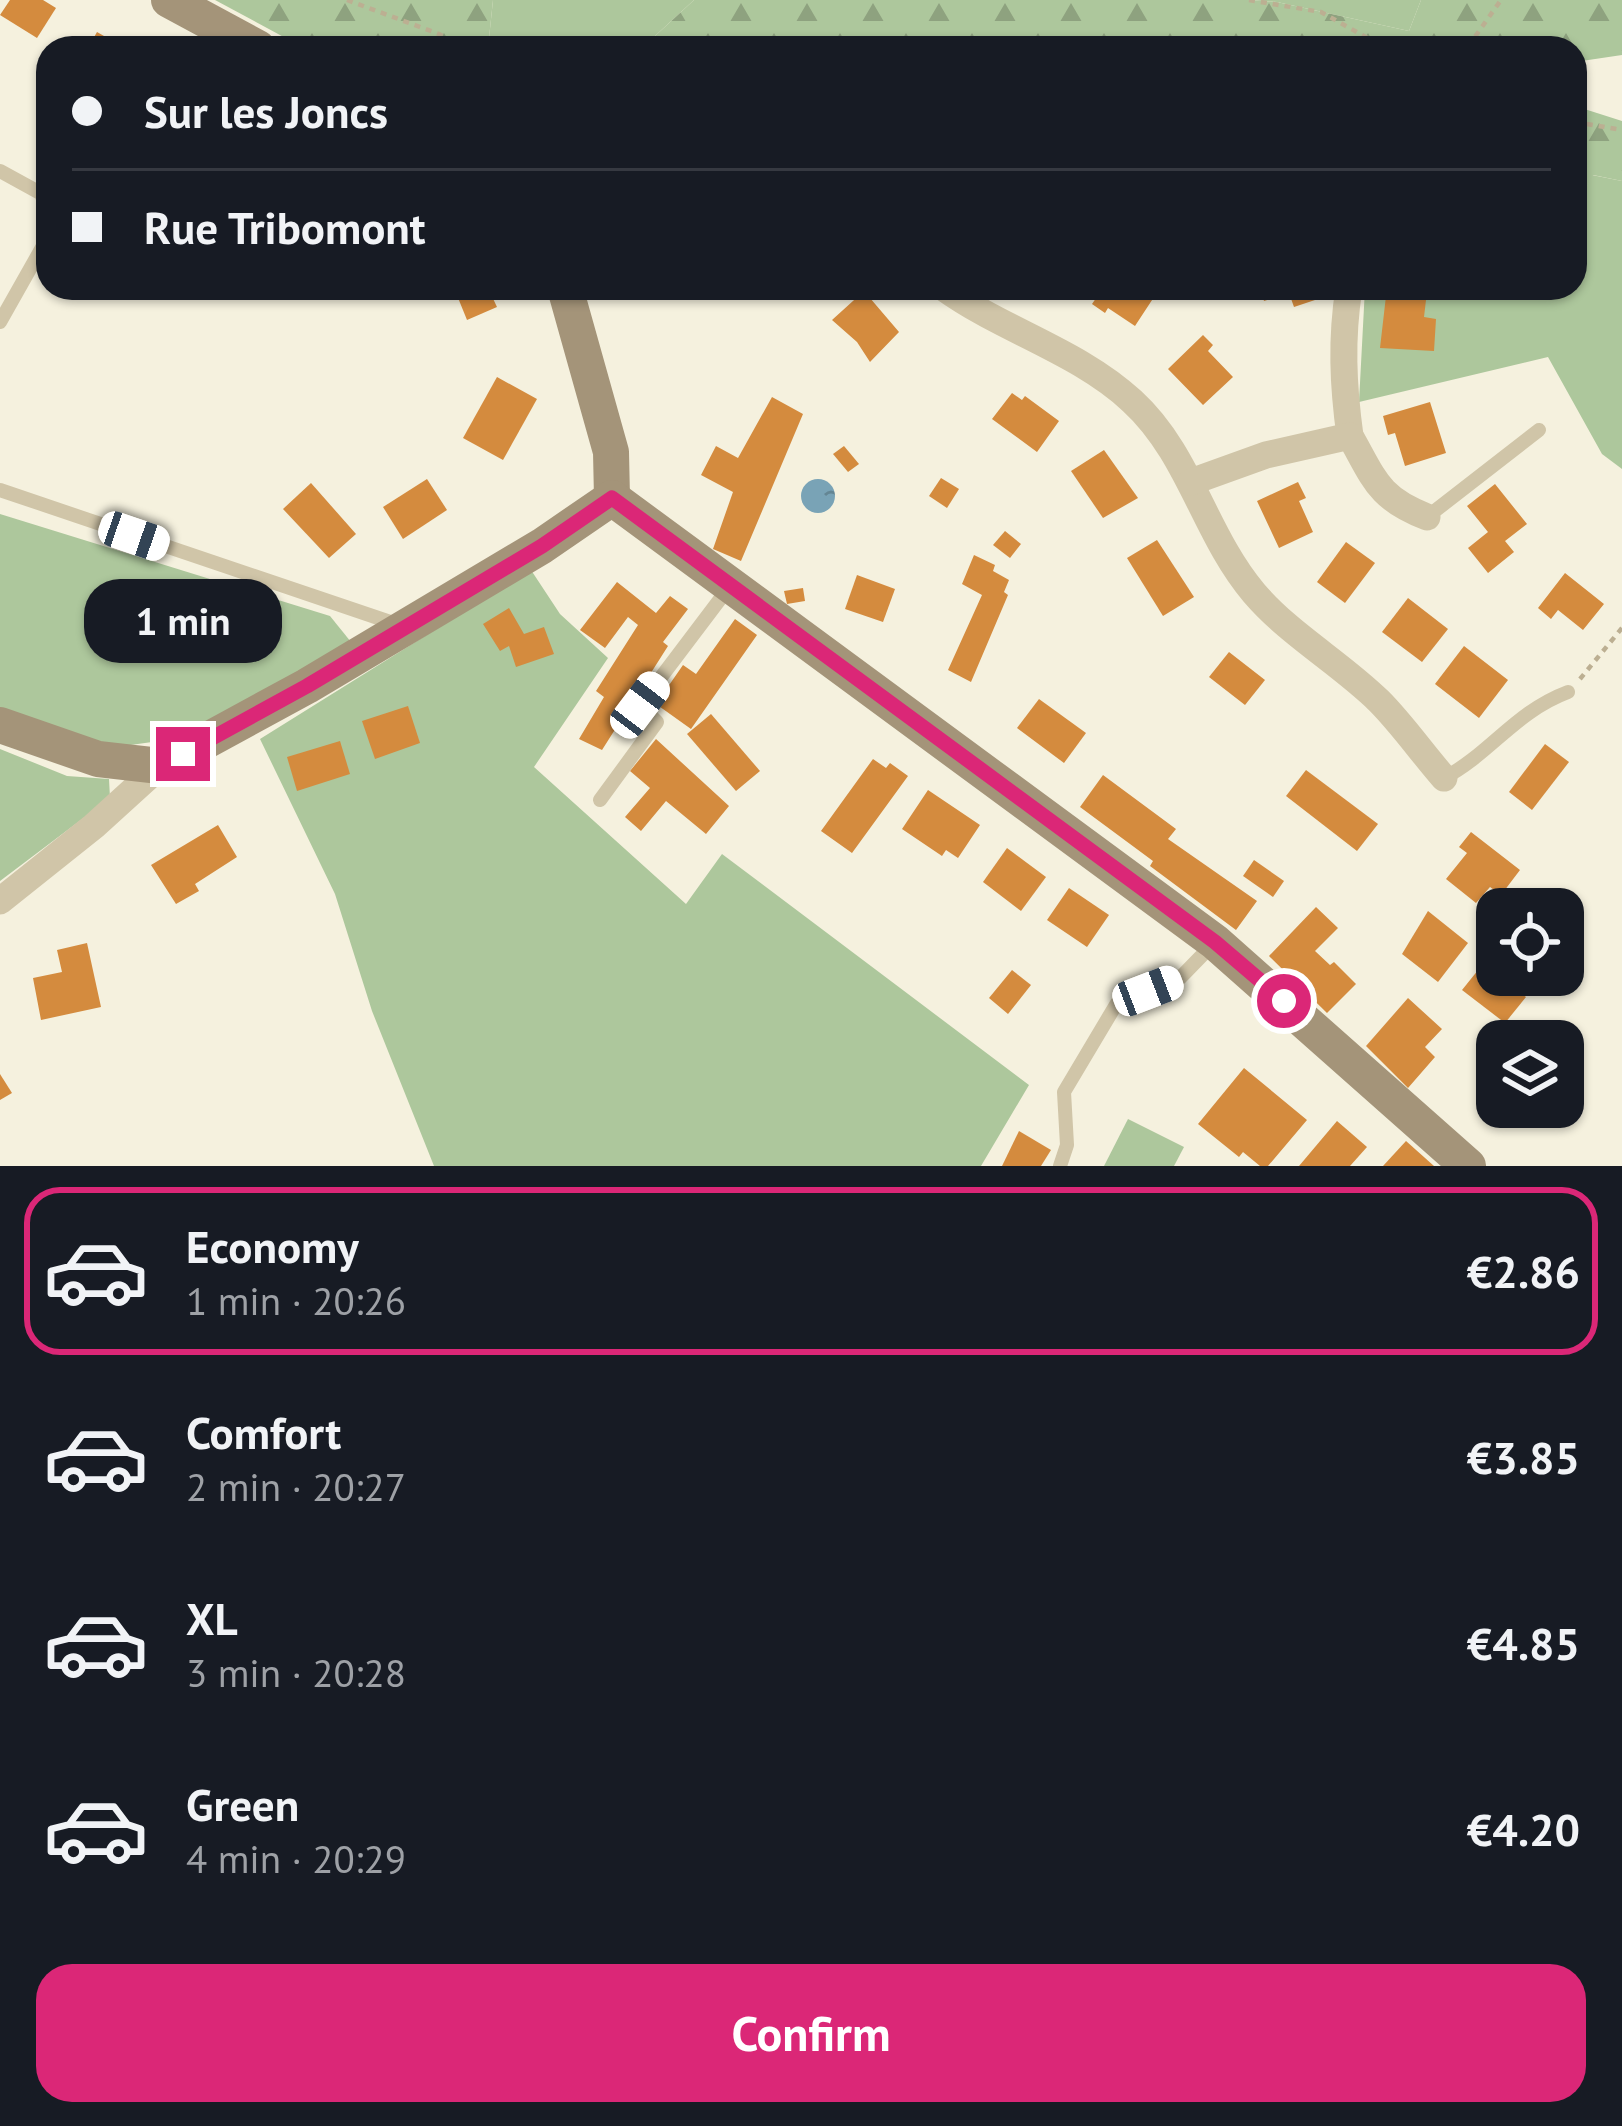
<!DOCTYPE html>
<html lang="en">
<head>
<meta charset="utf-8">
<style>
  body { margin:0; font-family:"PT Sans",sans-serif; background:#242831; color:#f1f3f6; height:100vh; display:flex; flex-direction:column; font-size:45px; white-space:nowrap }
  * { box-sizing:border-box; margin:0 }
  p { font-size:39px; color:#9ea1a6 }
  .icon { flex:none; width:66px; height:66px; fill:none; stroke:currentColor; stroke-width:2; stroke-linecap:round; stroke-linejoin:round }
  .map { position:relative; height:1166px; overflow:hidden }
  .details { display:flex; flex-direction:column; background:#171b24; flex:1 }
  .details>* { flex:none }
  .hud { position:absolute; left:36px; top:36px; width:1551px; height:264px; border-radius:36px; box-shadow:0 3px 9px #0004; display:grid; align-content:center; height:264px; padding:0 36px; background:#171b24 }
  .tools { position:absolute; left:1476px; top:888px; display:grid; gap:24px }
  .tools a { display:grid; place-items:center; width:108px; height:108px; border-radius:24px; background:#171b24; box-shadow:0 3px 9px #0004; font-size:60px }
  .end { position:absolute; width:54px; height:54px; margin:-27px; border:15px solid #db2777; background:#fff; box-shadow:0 0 0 6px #fff }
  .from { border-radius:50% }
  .bubble { position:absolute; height:84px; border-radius:36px; background:#171b24; box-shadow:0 3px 9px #0004; font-size:39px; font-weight:700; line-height:84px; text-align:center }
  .car { position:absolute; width:36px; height:72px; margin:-36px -18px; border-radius:15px; box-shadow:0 0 9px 3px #0007; background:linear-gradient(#fff 24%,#345 0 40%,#fff 0 76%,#345 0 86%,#fff 0) }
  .hud b { display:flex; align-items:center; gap:42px; height:114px; font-size:45px }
  .hud b+b { border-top:3px solid #363941 }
  .hud i { width:30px; height:30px; background:#f1f3f6 }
  ul { padding:21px 0 0; list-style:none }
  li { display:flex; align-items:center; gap:36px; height:168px; margin:0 24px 18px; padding:0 12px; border:6px solid transparent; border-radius:36px }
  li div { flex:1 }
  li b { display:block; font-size:45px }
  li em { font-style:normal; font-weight:700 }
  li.on { border-color:#db2777 }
  li>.icon { width:108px; height:108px; stroke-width:1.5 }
  .cta { display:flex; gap:24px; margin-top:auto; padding:24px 36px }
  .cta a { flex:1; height:138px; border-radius:36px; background:#db2777; color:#fff; font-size:48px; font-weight:700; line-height:138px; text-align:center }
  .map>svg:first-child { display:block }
  .green { fill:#adc79c }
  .forest { fill:url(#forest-firs) }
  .water { fill:url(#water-ripples) }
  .building { fill:#d48b3e }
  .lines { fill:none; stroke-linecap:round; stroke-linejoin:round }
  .path { stroke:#bcaf92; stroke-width:4.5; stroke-dasharray:6 6; stroke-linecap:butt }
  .lane { stroke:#d0c5a8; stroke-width:14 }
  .street { stroke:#d0c5a8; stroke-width:27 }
  .secondary { stroke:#a49479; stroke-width:36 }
  .route { stroke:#db2777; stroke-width:15 }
</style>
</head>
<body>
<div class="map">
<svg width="1622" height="1166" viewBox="0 0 1622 1166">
  <defs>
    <pattern id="forest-firs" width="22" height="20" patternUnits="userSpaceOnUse" patternTransform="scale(3)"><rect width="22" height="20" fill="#adc79c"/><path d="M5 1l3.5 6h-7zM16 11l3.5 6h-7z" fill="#8ea27f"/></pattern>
    <pattern id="water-ripples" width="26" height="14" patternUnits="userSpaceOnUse" patternTransform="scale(3)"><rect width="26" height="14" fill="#79a3b6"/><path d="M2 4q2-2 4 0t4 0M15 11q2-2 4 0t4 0" fill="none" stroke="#648694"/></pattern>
  </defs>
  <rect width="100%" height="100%" fill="#f5f1de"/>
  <g class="green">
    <polygon points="493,0 694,0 642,48 488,48"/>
    <polygon points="1249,0 1421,0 1409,31 1277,2"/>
    <polygon points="1592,175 1622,181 1622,469 1602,454 1548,357 1359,402 1365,288 1575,288 1575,201 1580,202"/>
    <polygon points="0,514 330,616 351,642 195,736 102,749 0,711"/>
    <polygon points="531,570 560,614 608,658 534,767 686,904 722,854 1029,1085 981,1166 434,1166 372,1011 335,894 260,739"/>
    <polygon points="0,749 67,776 109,779 110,798 0,881"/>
    <polygon points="1128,1119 1184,1147 1174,1166 1104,1166"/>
  </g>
  <g class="forest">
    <polygon points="215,0 493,0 488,48 304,48"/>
    <polygon points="694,0 1249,0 1277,2 1409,31 1421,0 1622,0 1622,55 1575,62 1575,48 642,48"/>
    <polygon points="1575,106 1622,121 1622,181 1593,175 1580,202 1575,201"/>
  </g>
  <circle class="water" cx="818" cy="496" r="17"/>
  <g class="building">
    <polygon points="10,0 43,0 56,8 37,38 0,15"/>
    <polygon points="97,32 125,48 88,48"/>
    <polygon points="454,288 488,288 497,307 467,320"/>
    <polygon points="1103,288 1140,288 1154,297 1135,326 1108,308 1105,313 1092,304"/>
    <polygon points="1260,288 1314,288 1318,299 1294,307 1289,293 1264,301"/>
    <polygon points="864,291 899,332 870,362 857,342 832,320"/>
    <polygon points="1386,296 1426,300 1424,317 1436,319 1434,351 1380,348"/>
    <polygon points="1203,335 1213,345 1208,351 1233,377 1203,405 1168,369"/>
    <polygon points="497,377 537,399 503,460 463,438"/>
    <polygon points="1012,393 1022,400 1025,396 1059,421 1037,452 992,419"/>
    <polygon points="772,397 803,414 741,561 713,549 733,492 701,475 716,446 738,458"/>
    <polygon points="1430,402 1446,453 1405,466 1395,433 1388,435 1383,416"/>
    <polygon points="844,446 859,464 848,472 833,454"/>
    <polygon points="1104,450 1138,498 1103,518 1071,471"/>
    <polygon points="941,478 959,489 947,508 929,496"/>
    <polygon points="427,479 447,510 403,539 383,507"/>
    <polygon points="1298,482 1306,498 1299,501 1313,532 1279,548 1257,501"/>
    <polygon points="311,483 356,534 329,558 283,509"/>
    <polygon points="1495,484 1527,524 1505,541 1514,552 1488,573 1468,548 1488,532 1467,506"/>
    <polygon points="1005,531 1021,544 1010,558 993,545"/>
    <polygon points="1157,540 1194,597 1163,616 1127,558"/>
    <polygon points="1346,542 1375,563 1345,603 1317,582"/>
    <polygon points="974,555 995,565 993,571 1009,580 1004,592 1008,595 971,682 948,670 982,595 962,584"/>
    <polygon points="1565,573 1604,604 1583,630 1558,610 1551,619 1538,608"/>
    <polygon points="857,575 895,589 883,622 845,609"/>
    <polygon points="617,582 656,613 670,596 688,609 663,642 668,646 602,750 579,739 604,697 596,691 638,625 628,617 605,648 580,630"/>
    <polygon points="803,588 805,601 787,604 784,591"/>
    <polygon points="1408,598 1448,629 1422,662 1382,632"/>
    <polygon points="509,608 524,634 544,627 554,654 516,667 509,646 500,651 483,624"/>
    <polygon points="735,619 757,635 691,729 656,704 683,665 696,674"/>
    <polygon points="1464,646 1508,680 1479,718 1435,684"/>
    <polygon points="1229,652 1265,680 1245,705 1209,677"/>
    <polygon points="1039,699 1086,733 1064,763 1017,728"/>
    <polygon points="408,706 420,743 375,759 362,721"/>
    <polygon points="711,714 760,771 736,791 687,734"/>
    <polygon points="656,739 729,806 706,834 666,801 641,831 625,817 650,788 630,771"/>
    <polygon points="340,741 350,774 297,791 287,757"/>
    <polygon points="1545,744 1569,762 1532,810 1509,792"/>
    <polygon points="873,759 886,768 890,763 908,776 852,853 821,831"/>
    <polygon points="1306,770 1378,824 1357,851 1286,796"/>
    <polygon points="1103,775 1176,829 1168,839 1257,901 1236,930 1150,866 1153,861 1080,807"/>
    <polygon points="928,790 980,825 958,858 946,850 942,856 902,829"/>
    <polygon points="218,825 237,857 195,884 199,891 176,904 151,865"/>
    <polygon points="1471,832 1520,870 1501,895 1490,887 1476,903 1446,879 1467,853 1459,847"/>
    <polygon points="1007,848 1046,877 1021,911 983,882"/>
    <polygon points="1254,860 1284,881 1273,897 1243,876"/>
    <polygon points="1069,888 1109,915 1087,947 1047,920"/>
    <polygon points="1316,907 1338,928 1315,951 1330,965 1334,962 1356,984 1327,1013 1269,956"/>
    <polygon points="1428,911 1468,943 1438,982 1402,954"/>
    <polygon points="87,943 101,1007 41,1020 33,978 62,972 57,950"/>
    <polygon points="1483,964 1526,997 1505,1023 1462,990"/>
    <polygon points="1012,970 1031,985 1008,1014 989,998"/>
    <polygon points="1408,998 1442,1029 1425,1047 1435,1057 1408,1088 1366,1046"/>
    <polygon points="1244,1068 1307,1120 1268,1166 1260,1166 1243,1152 1239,1157 1198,1124"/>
    <polygon points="0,1074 12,1093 0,1100"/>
    <polygon points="1337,1121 1367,1147 1350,1166 1299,1166"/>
    <polygon points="1019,1131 1051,1150 1041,1166 1002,1166"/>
    <polygon points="1406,1141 1434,1166 1383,1166"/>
  </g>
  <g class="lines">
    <g class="path">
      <polyline points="347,0 439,34 463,48"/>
      <polyline points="1249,0 1321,12 1378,44 1403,48"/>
      <polyline points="1081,48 1113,45 1194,48"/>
      <polyline points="1455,48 1472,41 1501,0"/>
      <polyline points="1575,122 1622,130"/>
      <polyline points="1580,679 1622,628"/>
    </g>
    <g class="lane">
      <polyline points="0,171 42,194 48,229"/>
      <polyline points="0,322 48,237"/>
      <polyline points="0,490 399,625"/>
      <polyline points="1427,517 1539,430"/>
      <path d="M 1444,778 C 1491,753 1515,712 1568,692"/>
      <polyline points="600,800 657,722 640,705 730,586"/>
      <polyline points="1060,1166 1067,1145 1064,1092 1117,1003 1180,978 1214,943"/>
    </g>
    <g class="street">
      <path d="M 944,288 C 1004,331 1078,351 1132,401 C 1190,454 1204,534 1254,593 C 1290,635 1339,662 1379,701 C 1402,724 1422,753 1444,778"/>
      <path d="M 1349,288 C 1341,339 1343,385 1350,436"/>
      <path d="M 1191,482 L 1266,455 L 1350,436 C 1375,480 1378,498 1427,517"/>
      <polyline points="0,901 94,826 160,766"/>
    </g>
    <g class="secondary">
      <polyline points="169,0 258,48"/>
      <polyline points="565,288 611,452 612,498"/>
      <polyline points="612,498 1215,942 1468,1166"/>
      <polyline points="0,725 98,759 160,766 307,686 542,546 612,498"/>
    </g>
  </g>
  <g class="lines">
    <polyline class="route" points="183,754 307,686 542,546 612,498 1215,942 1284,1001"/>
  </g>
</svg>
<div class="tools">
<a><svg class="icon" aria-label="locate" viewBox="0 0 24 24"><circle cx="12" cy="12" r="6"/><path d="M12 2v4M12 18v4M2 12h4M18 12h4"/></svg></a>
<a><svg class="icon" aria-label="layers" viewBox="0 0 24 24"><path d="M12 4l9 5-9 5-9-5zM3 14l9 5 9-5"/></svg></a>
</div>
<i class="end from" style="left:1284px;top:1001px"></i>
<i class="end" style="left:183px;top:754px"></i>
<div class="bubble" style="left:84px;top:579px;width:198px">1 min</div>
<i class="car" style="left:134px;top:536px;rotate:109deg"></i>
<i class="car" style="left:640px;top:705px;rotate:37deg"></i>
<i class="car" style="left:1148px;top:991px;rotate:69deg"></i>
<div class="hud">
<b><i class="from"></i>Sur les Joncs</b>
<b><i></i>Rue Tribomont</b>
</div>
</div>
<section class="details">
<ul>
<li class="on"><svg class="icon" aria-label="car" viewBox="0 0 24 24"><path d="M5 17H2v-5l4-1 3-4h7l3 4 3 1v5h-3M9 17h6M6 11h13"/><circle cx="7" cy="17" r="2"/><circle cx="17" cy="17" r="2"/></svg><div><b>Economy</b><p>1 min · 20:26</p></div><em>€2.86</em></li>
<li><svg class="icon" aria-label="car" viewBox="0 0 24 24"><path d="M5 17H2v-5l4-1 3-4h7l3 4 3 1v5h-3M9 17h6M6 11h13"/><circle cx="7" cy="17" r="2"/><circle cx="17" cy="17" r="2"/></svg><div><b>Comfort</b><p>2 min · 20:27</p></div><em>€3.85</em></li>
<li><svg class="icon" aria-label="car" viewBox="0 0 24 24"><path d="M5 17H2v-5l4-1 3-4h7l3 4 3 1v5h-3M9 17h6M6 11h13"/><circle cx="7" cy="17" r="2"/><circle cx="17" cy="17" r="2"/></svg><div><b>XL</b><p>3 min · 20:28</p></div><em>€4.85</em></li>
<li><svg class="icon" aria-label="car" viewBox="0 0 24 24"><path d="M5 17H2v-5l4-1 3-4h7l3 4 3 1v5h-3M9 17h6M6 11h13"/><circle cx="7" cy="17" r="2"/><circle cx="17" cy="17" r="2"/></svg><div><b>Green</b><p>4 min · 20:29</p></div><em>€4.20</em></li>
</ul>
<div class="cta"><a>Confirm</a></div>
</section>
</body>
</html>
